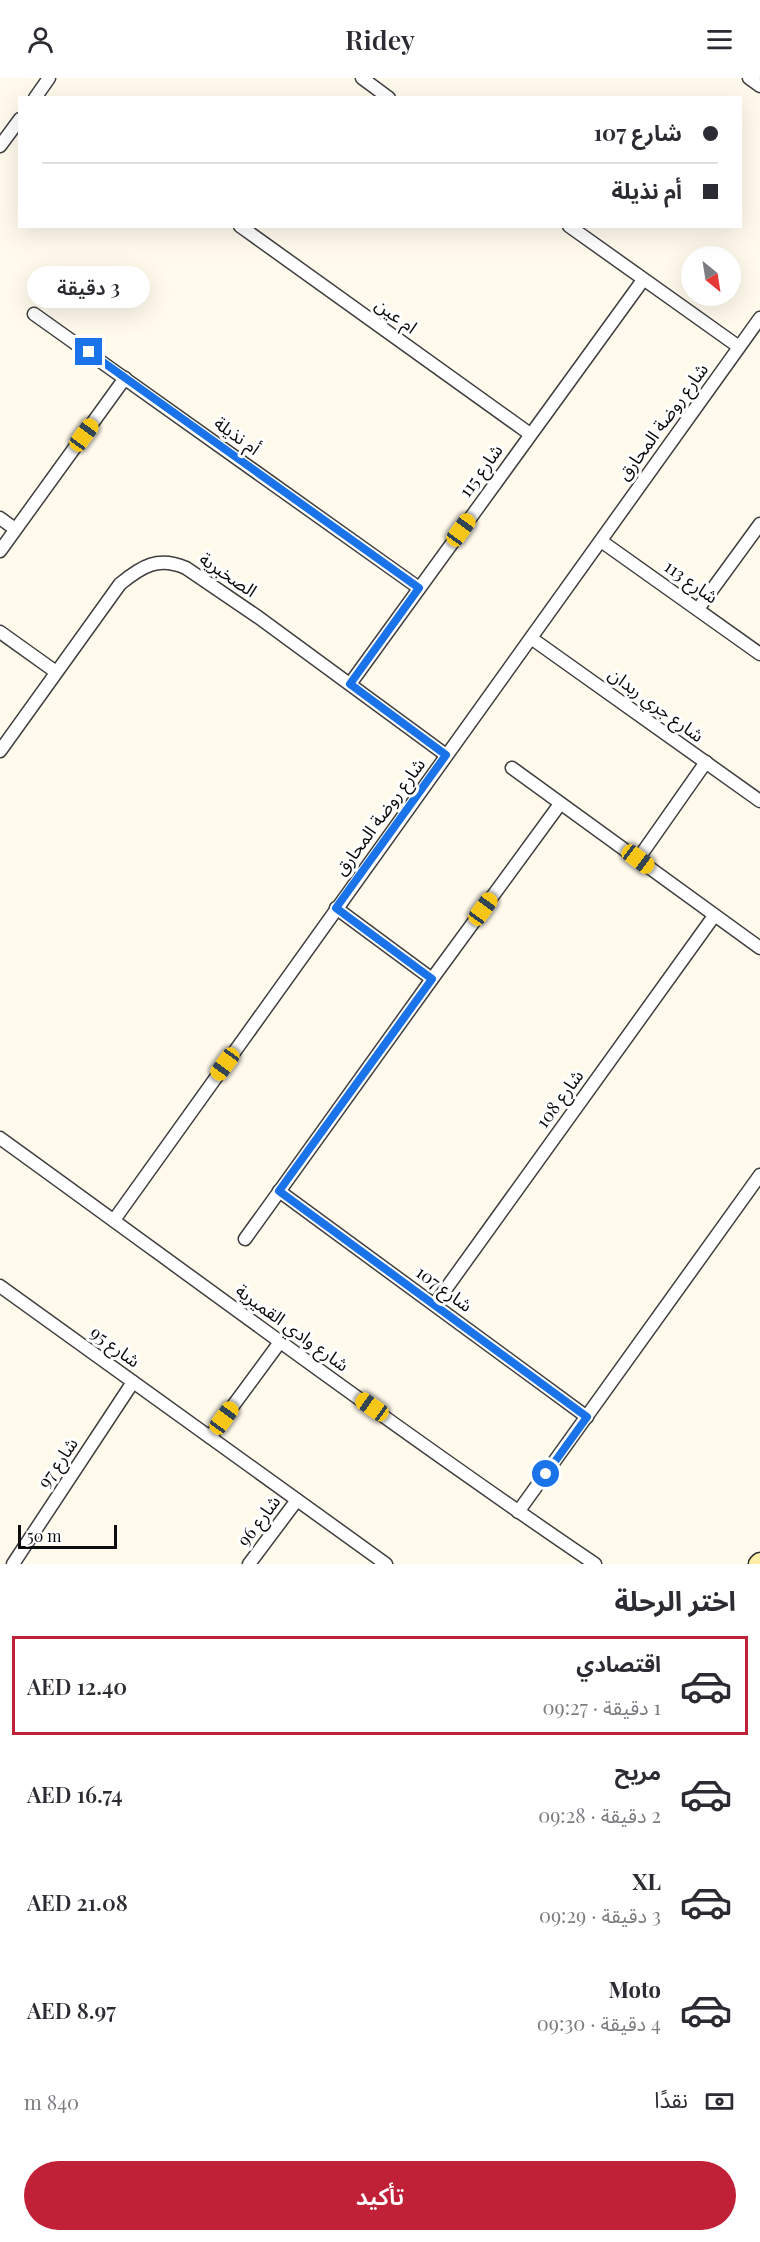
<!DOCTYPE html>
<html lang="ar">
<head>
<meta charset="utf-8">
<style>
  body { margin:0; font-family:"Playfair Display","Noto Sans Arabic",serif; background:#f7f7f7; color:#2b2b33; direction:rtl; height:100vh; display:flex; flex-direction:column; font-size:22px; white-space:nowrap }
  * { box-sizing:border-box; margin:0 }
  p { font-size:20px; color:#7c7c81 }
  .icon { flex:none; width:33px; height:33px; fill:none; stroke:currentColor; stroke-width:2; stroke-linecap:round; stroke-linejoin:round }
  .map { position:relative; height:1486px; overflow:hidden; direction:ltr }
  .details { display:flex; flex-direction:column; background:#fff; flex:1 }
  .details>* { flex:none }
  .guide { position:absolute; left:18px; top:18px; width:724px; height:132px; border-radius:0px; box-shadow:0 6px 24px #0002; direction:rtl; display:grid; align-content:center; height:132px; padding:0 24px; background:#fff }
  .needle { width:39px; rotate:150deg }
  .fabs { position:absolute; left:681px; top:168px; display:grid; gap:12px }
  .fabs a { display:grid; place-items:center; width:60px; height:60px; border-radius:50%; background:#fff; box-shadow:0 6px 24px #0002; font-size:30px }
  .scale { position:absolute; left:18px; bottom:15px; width:99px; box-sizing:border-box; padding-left:6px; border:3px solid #0c0c0c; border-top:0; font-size:16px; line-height:21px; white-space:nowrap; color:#0c0c0c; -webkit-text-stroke:4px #fff; paint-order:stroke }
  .end { position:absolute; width:27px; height:27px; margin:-14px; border:8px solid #1a73e8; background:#fff; box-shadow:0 0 0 3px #fff }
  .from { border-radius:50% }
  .bubble { position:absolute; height:42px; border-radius:21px; background:#fff; box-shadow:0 6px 24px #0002; font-size:20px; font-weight:600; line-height:42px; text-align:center; direction:rtl }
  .car { position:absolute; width:18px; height:36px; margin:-18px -9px; border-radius:8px; box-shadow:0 0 4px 2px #0007; background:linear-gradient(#f5c518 24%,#345 0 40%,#f5c518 0 76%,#345 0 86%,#f5c518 0) }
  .guide b { display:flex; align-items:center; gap:21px; height:57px; font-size:22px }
  .guide b+b { border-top:2px solid #e1e1e2 }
  .guide i { width:15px; height:15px; background:#2b2b33 }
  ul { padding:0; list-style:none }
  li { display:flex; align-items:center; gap:18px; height:99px; margin:0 12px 9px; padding:0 12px; border:3px solid transparent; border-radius:0px }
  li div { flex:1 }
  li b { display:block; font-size:22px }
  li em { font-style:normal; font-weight:600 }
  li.current { border-color:#c02137 }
  li>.icon { width:54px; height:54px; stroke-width:1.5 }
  h2 { padding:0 24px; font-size:27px; line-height:72px }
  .pay { display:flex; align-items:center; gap:15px; height:66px; padding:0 24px; font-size:22px }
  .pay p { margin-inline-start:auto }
  .action { display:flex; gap:12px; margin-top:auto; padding:12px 24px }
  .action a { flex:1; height:69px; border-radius:36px; background:#c02137; color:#fff; font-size:24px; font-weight:600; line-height:69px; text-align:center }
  header { display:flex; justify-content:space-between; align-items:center; height:78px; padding:0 24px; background:#fff; font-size:27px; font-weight:600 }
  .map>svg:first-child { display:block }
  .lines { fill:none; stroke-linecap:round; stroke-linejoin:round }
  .street-casing { stroke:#3f3f3f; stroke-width:15 }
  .secondary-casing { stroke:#2e2e2e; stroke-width:21 }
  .street { stroke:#fff; stroke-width:12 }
  .secondary { stroke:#ffeda7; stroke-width:18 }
  .route { stroke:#1a73e8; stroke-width:8 }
  .labels { text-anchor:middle; stroke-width:6; stroke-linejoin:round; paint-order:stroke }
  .street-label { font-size:18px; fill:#0c0c0c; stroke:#fff }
</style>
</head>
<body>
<header><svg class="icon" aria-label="menu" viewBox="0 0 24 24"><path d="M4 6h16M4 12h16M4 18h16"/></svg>Ridey<svg class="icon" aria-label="person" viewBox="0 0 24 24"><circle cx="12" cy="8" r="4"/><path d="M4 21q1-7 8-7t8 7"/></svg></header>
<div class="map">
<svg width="760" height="1486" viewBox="0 0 760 1486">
  <rect width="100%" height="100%" fill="#fffaec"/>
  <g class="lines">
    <defs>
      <g id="street">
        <polyline points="362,0 389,20"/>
        <polyline points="749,0 760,8"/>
        <polyline points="35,20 49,0"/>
        <polyline points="0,68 20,41"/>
        <polyline points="240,148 530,356"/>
        <polyline points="569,148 739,269"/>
        <polyline points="34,236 419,510"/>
        <polyline points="0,440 15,451"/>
        <polyline points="601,463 760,576"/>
        <polyline points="0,473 125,300"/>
        <polyline points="698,531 760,446"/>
        <polyline points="0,554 56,594"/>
        <polyline points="531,560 760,723"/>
        <polyline points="350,606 643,202"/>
        <path d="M 0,673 L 120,506 C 142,488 158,478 186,490 L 258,539 L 446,677"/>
        <polyline points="512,690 760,870"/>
        <polyline points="638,781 706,684"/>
        <polyline points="336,830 432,901"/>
        <path d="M 0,1060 C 198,1203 393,1349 595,1486"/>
        <polyline points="279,1113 587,1339"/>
        <polyline points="114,1142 760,240"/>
        <polyline points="245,1161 432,901 560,726"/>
        <polyline points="0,1208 386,1486"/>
        <polyline points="435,1226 714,838"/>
        <polyline points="210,1359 280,1264"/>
        <polyline points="518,1434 760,1097"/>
        <polyline points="13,1486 133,1304"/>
        <polyline points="249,1486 297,1422"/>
      </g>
      <polyline id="secondary" points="758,1486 760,1484"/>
    </defs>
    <use href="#street" class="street-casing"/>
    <use href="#secondary" class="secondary-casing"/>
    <use href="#street" class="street"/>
    <use href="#secondary" class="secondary"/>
  </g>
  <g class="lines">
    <polyline class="route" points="89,274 419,510 350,606 446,677 336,830 432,901 279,1113 587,1339 546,1396"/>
  </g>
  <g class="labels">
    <g class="street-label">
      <text transform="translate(396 238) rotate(36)" y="6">ام عين</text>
      <text transform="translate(663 344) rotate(-54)" y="6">شارع روضة المحارق</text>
      <text transform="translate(237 358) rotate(36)" y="6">أم نذيلة</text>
      <text transform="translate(481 393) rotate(-54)" y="6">شارع 115</text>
      <text transform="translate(228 497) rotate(34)" y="6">الصخبرية</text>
      <text transform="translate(691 504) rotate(35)" y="6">شارع 113</text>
      <text transform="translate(656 627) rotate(36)" y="6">شارع جري ربدان</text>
      <text transform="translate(380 739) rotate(-54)" y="6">شارع روضة المحارق</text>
      <text transform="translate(560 1021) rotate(-54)" y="6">شارع 108</text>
      <text transform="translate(444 1211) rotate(36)" y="6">شارع 107</text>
      <text transform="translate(292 1250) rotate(36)" y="6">شارع وادي القميرية</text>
      <text transform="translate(115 1269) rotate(36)" y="6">شارع 95</text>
      <text transform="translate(58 1385) rotate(-56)" y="6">شارع 97</text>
      <text transform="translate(259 1443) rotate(-53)" y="6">شارع 96</text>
    </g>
  </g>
</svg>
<div class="fabs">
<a><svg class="needle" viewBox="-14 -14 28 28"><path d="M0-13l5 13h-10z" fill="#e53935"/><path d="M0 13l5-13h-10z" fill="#7c7c81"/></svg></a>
</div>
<div class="scale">50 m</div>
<i class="end from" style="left:546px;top:1396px"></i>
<i class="end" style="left:89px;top:274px"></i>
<div class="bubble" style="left:27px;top:188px;width:123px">3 دقيقة</div>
<i class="car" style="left:84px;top:357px;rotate:36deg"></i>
<i class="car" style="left:461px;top:452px;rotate:36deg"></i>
<i class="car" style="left:638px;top:781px;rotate:127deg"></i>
<i class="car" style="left:483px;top:831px;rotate:36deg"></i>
<i class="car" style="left:225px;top:986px;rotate:216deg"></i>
<i class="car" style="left:372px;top:1329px;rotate:305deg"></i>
<i class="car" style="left:224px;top:1340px;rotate:36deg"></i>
<div class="guide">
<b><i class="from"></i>شارع 107</b>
<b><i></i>أم نذيلة</b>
</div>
</div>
<section class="details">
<h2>اختر الرحلة</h2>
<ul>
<li class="current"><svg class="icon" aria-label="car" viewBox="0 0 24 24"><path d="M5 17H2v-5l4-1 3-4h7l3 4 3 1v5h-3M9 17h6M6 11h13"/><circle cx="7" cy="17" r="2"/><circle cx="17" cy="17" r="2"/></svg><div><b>اقتصادي</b><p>1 دقيقة · 09:27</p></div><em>AED 12.40</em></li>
<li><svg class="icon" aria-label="car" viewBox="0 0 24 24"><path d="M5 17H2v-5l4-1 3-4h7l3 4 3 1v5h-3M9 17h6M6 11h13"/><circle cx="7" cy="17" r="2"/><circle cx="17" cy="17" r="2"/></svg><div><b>مريح</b><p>2 دقيقة · 09:28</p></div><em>AED 16.74</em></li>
<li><svg class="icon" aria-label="car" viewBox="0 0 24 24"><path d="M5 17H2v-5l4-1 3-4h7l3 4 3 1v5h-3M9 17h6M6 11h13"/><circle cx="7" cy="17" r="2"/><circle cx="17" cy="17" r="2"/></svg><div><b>XL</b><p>3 دقيقة · 09:29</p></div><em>AED 21.08</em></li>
<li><svg class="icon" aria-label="car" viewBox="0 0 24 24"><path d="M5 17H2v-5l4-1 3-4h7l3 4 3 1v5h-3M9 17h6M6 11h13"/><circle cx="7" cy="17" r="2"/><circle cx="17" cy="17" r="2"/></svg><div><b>Moto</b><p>4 دقيقة · 09:30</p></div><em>AED 8.97</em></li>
</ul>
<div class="pay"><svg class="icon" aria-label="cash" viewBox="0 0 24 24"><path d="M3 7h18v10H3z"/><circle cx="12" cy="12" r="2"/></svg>نقدًا<p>840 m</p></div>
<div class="action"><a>تأكيد</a></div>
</section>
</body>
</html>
